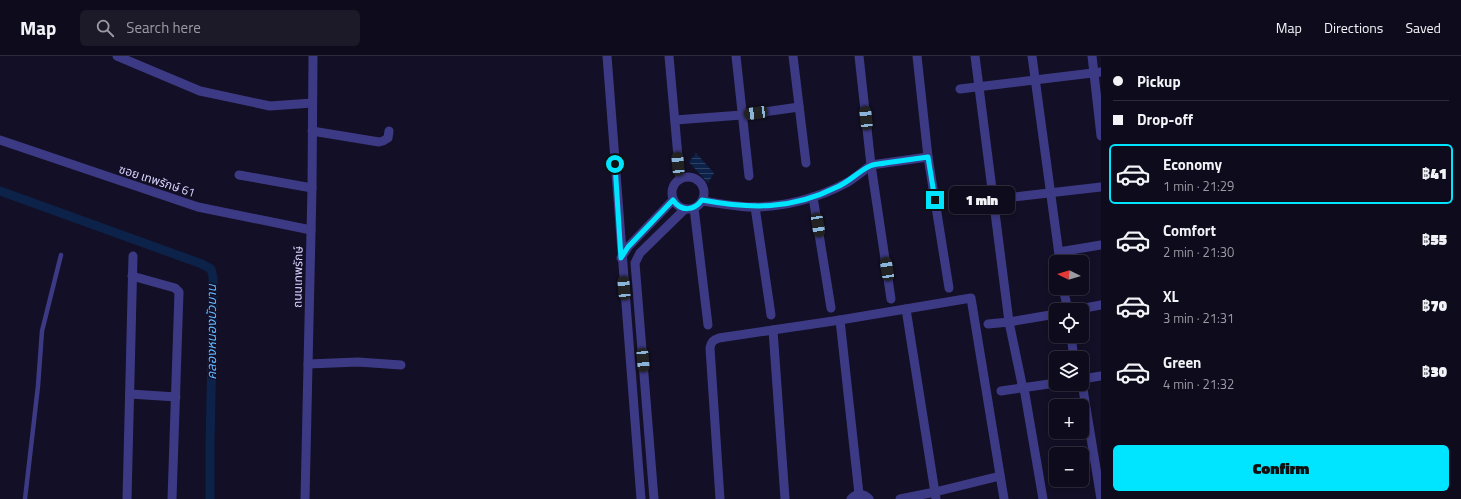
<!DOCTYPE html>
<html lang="en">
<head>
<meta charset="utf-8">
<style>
  body { margin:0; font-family:"Titillium Web","Noto Sans Thai",sans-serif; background:#1c1929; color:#f1f3f6; height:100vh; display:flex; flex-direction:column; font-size:15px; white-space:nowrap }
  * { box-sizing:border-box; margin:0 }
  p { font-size:13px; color:#9b9ba3 }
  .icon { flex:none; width:22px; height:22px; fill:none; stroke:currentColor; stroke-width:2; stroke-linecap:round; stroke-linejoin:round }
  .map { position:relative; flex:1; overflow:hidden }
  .side { display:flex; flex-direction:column; background:#0e0b1c; width:360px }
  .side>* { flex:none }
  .banner { display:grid; align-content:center; height:88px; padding:0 12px; background:#0e0b1c }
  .needle { width:26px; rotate:275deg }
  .tools { position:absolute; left:1049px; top:199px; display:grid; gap:8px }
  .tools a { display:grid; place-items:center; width:40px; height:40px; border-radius:6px; background:#0e0b1c; box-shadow:0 2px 6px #0003,0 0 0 1px #2e2b3b; font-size:20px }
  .end { position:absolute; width:18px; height:18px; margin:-9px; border:5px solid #00e5ff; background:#111; box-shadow:0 0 0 2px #111 }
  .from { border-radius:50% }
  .bubble { position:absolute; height:28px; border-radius:6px; background:#0e0b1c; box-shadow:0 2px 6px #0003,0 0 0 1px #2e2b3b; font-size:13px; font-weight:800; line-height:28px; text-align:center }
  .car { position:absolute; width:12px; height:24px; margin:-12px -6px; border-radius:5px; box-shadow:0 0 3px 1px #0007; background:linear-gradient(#222 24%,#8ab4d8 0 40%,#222 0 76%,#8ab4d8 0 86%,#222 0) }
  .banner b { display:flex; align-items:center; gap:14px; height:38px; font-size:15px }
  .banner b+b { border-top:1px solid #2e2b3b }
  .banner i { width:10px; height:10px; background:#f1f3f6 }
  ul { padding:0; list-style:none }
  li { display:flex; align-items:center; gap:12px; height:60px; margin:0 8px 6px; padding:0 4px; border:2px solid transparent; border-radius:6px }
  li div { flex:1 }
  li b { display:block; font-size:15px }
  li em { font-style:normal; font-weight:800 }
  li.on { border-color:#00e5ff }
  li>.icon { width:36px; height:36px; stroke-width:1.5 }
  .cta { display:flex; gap:8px; margin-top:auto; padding:8px 12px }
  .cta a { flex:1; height:46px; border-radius:6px; background:#00e5ff; color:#111; font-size:16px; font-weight:800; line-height:46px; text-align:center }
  header { display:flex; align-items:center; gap:24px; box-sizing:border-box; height:56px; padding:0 20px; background:#0e0b1c; border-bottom:1px solid #2e2b3b }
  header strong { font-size:19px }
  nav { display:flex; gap:22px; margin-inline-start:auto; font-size:14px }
  .search { width:280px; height:36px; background:#1c1929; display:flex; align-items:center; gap:10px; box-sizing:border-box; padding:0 14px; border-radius:6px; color:#9b9ba3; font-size:15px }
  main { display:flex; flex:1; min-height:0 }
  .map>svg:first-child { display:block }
  .water { fill:url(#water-rules) }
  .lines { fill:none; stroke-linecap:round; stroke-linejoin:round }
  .canal { stroke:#0c2248; stroke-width:9 }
  .lane { stroke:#3d3a85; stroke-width:4.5 }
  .street { stroke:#3d3a85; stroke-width:9 }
  .route { stroke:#00e5ff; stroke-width:5 }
  .labels { text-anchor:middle; stroke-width:3; stroke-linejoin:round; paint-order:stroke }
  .street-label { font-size:12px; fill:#d9d4ff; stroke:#130f26 }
  .water-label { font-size:13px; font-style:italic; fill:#62b6ff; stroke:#130f26 }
</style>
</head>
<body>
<header>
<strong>Map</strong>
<div class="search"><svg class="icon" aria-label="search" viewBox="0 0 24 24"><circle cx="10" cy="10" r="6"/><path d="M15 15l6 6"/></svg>Search here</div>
<nav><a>Map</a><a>Directions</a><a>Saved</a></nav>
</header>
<main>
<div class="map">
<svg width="1101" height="443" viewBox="0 0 1101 443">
  <defs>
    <pattern id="water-rules" width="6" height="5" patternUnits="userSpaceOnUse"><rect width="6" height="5" fill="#0c2248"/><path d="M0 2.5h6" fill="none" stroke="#2f4163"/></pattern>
  </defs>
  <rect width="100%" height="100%" fill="#130f26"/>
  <polygon class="water" points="696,97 714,117 708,127 689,106"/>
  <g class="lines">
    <polyline class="canal" points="0,135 202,208 211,213 213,221 213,248 210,387 210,443"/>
    <polyline class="lane" points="25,443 38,330 42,275 61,199"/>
    <g class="street">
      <polyline points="117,0 200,35 270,50 312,47"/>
      <polyline points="607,0 641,443"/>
      <polyline points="669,0 680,123"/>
      <polyline points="736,0 749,120"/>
      <polyline points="793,0 806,107"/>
      <polyline points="917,0 928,101 949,232"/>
      <polyline points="975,0 1009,266 1023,333"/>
      <polyline points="1032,0 1060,206"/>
      <polyline points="1092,0 1101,80"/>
      <polyline points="960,33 1101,16"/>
      <polyline points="675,64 742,59 799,51"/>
      <polyline points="312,75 379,86 383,85 388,82 389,75"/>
      <polyline points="0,84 198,151 311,174"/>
      <polyline points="239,119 312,132"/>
      <circle cx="688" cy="137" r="16"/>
      <polyline points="813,141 831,252"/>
      <path d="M 702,145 C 717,147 732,150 748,151 C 782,152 819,142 848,126 C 856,121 863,115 871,109 L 859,0"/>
      <polyline points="971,146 1101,131"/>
      <polyline points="755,151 771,259"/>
      <polyline points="694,152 708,269"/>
      <polyline points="1059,196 1101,189"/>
      <polyline points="621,202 628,191 673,144"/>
      <polyline points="132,220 175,232 179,236 172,443"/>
      <polyline points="1063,232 1068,254"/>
      <polyline points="891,243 871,109 928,101"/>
      <polyline points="906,253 936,443"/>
      <polyline points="1075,254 1101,249"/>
      <polyline points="840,264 971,242 1004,443"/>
      <polyline points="988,268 1009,266 1056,258"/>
      <polyline points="773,274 785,443"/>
      <polyline points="1071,280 1074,302"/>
      <polyline points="308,308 358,306 401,309"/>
      <polyline points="1082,323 1101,320"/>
      <polyline points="1082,327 1101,443"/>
      <polyline points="1024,332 1043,443"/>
      <polyline points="1001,335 1056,327"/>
      <polyline points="130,338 176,341"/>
      <polyline points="127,443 133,200"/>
      <polyline points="305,443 312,132 313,0"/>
      <polyline points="654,443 635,207 640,197 685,153"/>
      <path d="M 720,443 L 710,292 C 711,286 713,284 719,282 L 840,264 L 859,438"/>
      <path d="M 851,443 C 856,437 864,437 869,443"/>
      <polyline points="900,443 935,436 1000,420"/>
    </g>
  </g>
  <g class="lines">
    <path class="route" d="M 615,108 L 621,202 L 628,191 L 673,144 C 681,156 694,155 702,144 C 751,153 791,154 837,131 C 849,126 859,115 870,110 C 874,108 881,108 885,107 C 900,105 914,103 928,101 L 935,144"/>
  </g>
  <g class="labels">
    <g class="street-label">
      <text transform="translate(157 125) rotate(18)" y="4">ซอย เทพรักษ์ 61</text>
      <text transform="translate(298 221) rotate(-89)" y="4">ถนนเทพรักษ์</text>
    </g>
    <g class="water-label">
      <text transform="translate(211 276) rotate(-90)" y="5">คลองหนองบัวบาน</text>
    </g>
  </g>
</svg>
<div class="tools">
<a><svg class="needle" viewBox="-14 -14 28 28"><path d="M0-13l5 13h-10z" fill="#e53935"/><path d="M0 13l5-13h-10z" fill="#9b9ba3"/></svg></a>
<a><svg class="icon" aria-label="locate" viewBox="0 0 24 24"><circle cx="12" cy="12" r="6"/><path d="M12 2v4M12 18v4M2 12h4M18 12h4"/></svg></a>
<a><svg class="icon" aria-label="layers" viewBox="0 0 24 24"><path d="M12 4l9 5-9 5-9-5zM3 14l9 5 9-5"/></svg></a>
<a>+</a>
<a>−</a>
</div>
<i class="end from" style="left:615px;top:108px"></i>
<i class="end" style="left:935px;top:144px"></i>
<div class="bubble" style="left:949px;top:130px;width:66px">1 min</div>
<i class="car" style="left:756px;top:57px;rotate:262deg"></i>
<i class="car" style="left:866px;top:62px;rotate:354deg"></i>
<i class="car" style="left:678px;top:108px;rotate:355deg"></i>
<i class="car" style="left:818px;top:169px;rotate:171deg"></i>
<i class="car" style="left:887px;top:213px;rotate:351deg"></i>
<i class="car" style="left:624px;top:232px;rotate:355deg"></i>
<i class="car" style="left:643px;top:304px;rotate:175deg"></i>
</div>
<section class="side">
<div class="banner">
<b><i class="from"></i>Pickup</b>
<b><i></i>Drop-off</b>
</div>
<ul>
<li class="on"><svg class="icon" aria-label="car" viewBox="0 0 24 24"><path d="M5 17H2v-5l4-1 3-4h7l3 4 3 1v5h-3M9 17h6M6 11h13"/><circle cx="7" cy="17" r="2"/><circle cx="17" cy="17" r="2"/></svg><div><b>Economy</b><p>1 min · 21:29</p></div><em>฿41</em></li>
<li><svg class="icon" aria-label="car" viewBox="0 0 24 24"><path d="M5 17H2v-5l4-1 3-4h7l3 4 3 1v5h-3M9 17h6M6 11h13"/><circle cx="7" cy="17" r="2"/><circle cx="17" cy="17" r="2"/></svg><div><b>Comfort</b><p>2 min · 21:30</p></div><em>฿55</em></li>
<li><svg class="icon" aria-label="car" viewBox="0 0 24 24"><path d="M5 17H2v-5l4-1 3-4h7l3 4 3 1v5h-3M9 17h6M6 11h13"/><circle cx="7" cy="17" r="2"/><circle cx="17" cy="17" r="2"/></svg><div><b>XL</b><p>3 min · 21:31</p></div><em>฿70</em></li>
<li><svg class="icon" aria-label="car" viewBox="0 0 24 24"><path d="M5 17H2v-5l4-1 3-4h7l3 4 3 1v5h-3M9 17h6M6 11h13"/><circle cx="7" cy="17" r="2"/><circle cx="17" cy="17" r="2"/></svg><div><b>Green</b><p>4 min · 21:32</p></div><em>฿30</em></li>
</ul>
<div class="cta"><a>Confirm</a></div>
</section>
</main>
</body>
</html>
